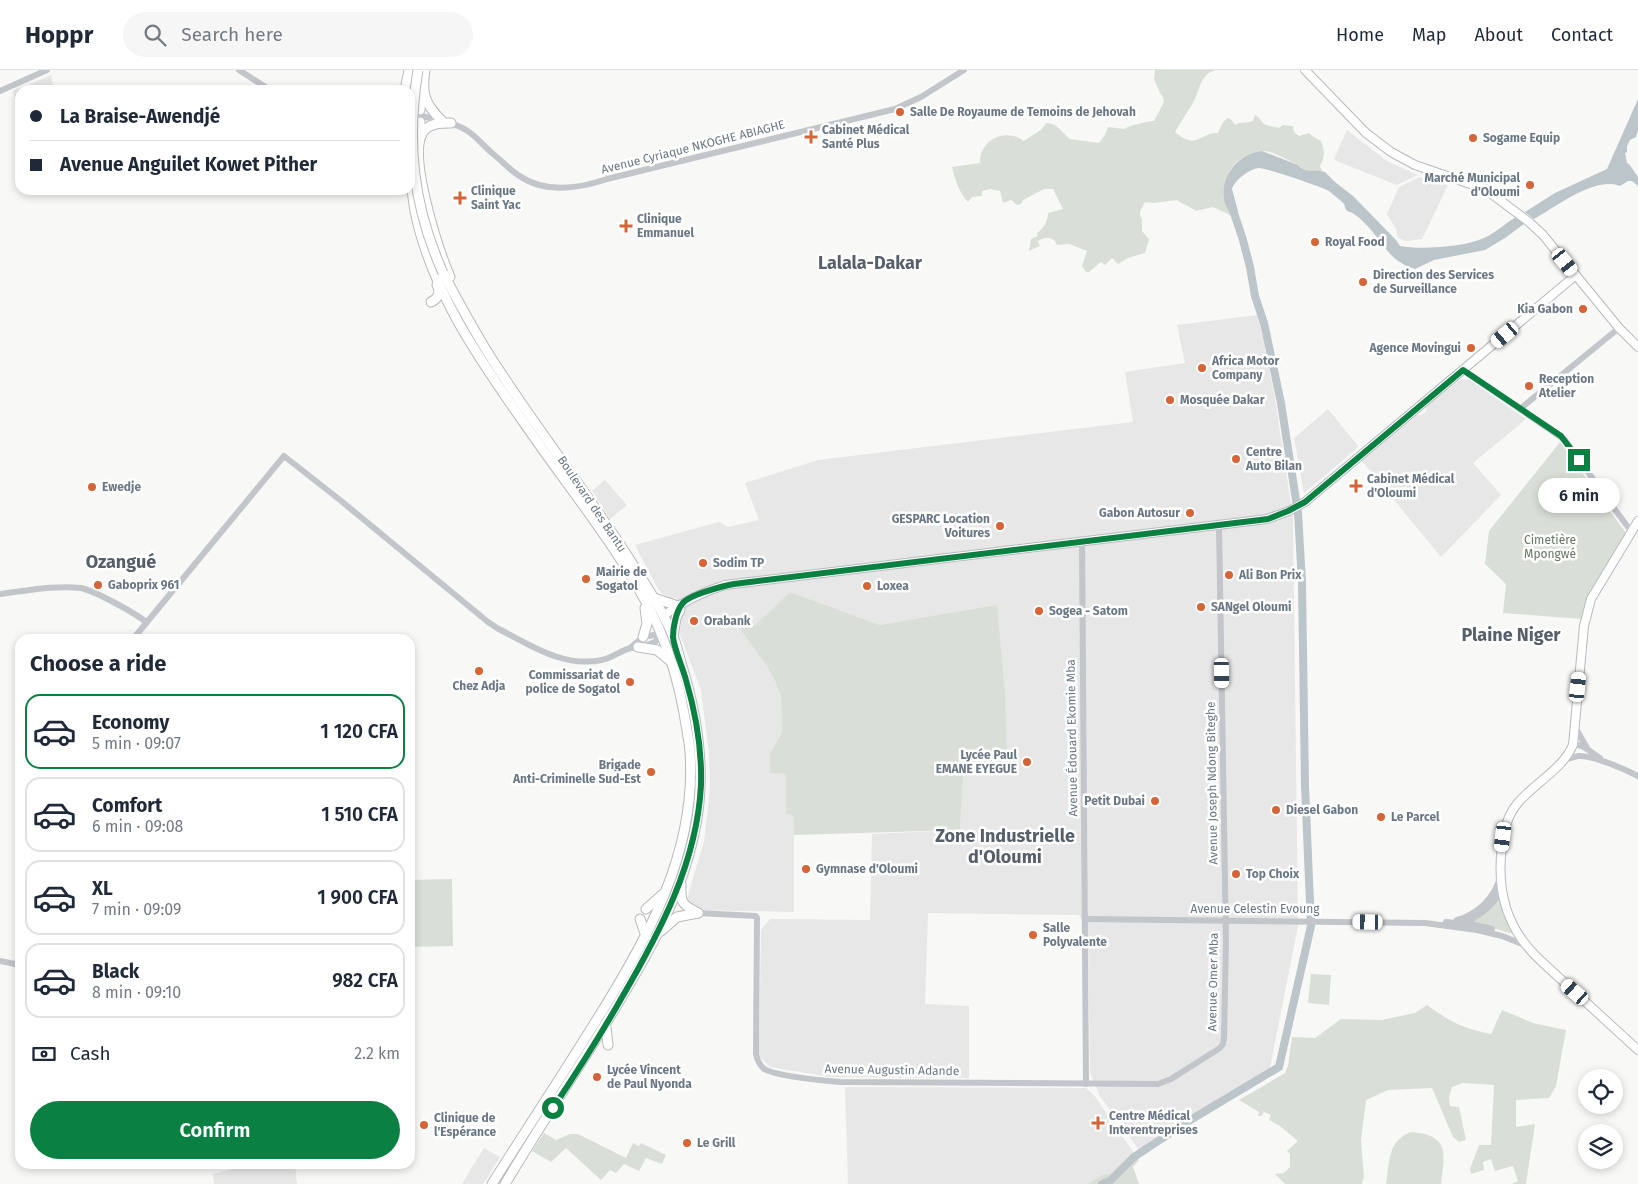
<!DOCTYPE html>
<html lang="en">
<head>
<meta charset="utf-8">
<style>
  body { margin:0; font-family:"Fira Sans",sans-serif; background:#f6f6f7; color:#1f2937; height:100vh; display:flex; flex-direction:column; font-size:19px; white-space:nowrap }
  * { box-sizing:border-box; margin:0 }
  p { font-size:16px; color:#747a83 }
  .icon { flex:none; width:28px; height:28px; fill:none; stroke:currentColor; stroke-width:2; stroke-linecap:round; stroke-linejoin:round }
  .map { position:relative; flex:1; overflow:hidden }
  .details { position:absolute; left:15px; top:564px; width:400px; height:535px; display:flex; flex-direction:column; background:#fff; border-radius:15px; box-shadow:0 2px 8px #0003 }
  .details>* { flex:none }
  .guide { position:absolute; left:15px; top:15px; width:400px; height:110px; border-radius:15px; box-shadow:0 2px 8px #0003; display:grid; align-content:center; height:110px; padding:0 15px; background:#fff }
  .fabs { position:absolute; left:1578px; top:999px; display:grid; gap:10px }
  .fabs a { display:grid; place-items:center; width:45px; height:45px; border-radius:50%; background:#fff; box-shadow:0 2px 8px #0003; font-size:25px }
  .end { position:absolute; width:22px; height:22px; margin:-11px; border:6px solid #0b8043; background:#fff; box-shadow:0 0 0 2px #fff }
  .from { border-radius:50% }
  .bubble { position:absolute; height:35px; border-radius:18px; background:#fff; box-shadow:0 2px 8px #0003; font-size:16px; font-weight:600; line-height:35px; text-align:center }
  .car { position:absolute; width:15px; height:30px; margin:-15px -8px; border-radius:6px; box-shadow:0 0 4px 1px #0007; background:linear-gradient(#fff 24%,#345 0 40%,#fff 0 76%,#345 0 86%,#fff 0) }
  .guide b { display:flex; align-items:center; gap:18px; height:48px; font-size:19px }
  .guide b+b { border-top:1px solid #e0e1e3 }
  .guide i { width:12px; height:12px; background:#1f2937 }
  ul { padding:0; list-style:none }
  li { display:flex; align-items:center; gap:15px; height:75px; margin:0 10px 8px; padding:0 5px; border:2px solid #e0e1e3; border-radius:15px }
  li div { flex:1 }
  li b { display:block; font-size:19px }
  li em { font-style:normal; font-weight:600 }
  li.on { border-color:#0b8043 }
  li>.icon { width:45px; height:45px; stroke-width:1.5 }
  h2 { padding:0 15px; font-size:22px; line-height:60px }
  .pay { display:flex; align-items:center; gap:12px; height:55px; padding:0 15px; font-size:19px }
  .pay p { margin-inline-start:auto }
  .cta { display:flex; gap:10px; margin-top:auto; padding:10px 15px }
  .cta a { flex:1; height:58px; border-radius:30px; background:#0b8043; color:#fff; font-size:20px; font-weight:600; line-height:58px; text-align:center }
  header { display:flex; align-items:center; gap:30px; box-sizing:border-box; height:70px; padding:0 25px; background:#fff; border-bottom:1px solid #e0e1e3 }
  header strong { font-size:24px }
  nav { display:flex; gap:28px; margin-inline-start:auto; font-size:18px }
  .search { width:350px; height:45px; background:#f6f6f7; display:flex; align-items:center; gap:12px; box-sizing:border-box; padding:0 18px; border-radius:28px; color:#747a83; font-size:19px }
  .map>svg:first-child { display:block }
  .built { fill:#e6e7e6 }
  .green { fill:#d9dfd7 }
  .water { fill:#bcc5ca }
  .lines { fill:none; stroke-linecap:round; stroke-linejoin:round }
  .river { stroke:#bcc5ca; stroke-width:8 }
  .secondary-casing { stroke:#b7bbbf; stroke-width:10 }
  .primary-casing { stroke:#b6b9bd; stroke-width:10 }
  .trunk-casing { stroke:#b7babd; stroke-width:11 }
  .tertiary { stroke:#c2c5c9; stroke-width:6 }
  .secondary { stroke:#fff; stroke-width:8 }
  .primary { stroke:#fff; stroke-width:8 }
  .trunk { stroke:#fff; stroke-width:9 }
  .trunk-bridge-casing { stroke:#b7babd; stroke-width:11; stroke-linecap:butt }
  .trunk-bridge { stroke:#fff; stroke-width:9 }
  .route { stroke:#0b8043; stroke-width:6 }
  .poi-dot { fill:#d56538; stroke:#fff; stroke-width:2 }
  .labels { text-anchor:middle; stroke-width:5; stroke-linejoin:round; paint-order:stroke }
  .poi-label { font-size:12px; font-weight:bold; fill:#6a7784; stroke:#fff; text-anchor:start }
  .street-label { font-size:12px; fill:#6a7784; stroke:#fff }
  .park-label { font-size:12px; fill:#667764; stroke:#fff }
  .district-label { font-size:18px; font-weight:bold; fill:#57606a; stroke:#fff }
</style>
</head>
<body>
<header>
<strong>Hoppr</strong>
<div class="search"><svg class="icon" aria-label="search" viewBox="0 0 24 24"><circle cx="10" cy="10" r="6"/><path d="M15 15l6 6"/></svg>Search here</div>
<nav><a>Home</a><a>Map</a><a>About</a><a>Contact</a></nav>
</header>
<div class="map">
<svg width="1638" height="1114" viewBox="0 0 1638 1114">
  <rect width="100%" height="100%" fill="#f8f8f6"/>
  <g class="built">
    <polygon points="51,5 54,20 20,20 20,41 18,42 13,21"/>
    <polygon points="1347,60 1387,91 1418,105 1397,115 1339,92 1334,89"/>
    <polygon points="1420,107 1448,115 1422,169 1406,171 1398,168 1396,159 1387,144 1399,117"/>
    <polygon points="1258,245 1275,329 1293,447 1298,856 1270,998 1203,1038 1139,1080 1100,1026 1090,1003 1088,860 1079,845 928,843 925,934 969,936 969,1008 830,1007 770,997 761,988 759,984 761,860 770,849 870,850 872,764 960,760 964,692 997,536 880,555 790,522 755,555 739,558 767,596 775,611 781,627 782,662 770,684 770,703 786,704 786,743 793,744 794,765 794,842 698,840 689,833 688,826 704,771 710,720 709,684 701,620 680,565 681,542 677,528 670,528 663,524 658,519 635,475 719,452 728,457 759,450 745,413 818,390 1133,352 1125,302 1185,293 1177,255"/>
    <polygon points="1461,309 1469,310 1526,349 1473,393 1501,425 1441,487 1362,391 1417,345 1421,345 1426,342 1427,336"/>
    <polygon points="1328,339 1358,376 1355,380 1304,423 1294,368"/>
    <polygon points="605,410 626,434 626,436 610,449 592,421"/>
    <polygon points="845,1017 1086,1018 1094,1025 1134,1083 1111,1103 1102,1105 1088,1114 848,1114"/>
    <polygon points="484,1078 500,1087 483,1114 462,1114"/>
    <polygon points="252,1094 295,1094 297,1114 214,1114 213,1104"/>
  </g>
  <g class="green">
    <path d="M 1155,0 L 1216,0 C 1200,4 1200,19 1194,31 C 1188,41 1181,51 1175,62 C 1198,81 1199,62 1218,63 L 1223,52 L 1228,48 L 1232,50 L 1235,55 C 1241,51 1246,54 1253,51 L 1255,45 C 1260,47 1260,50 1263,53 C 1267,56 1274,57 1279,58 L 1283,55 L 1293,56 L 1294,62 L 1299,66 L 1309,63 L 1312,66 L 1321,71 C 1325,81 1325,87 1320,96 L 1322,101 C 1313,101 1304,102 1298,95 C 1289,91 1274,82 1265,81 C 1262,81 1257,83 1254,84 C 1224,90 1219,122 1232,146 L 1213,137 L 1196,141 C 1190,136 1183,135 1177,130 L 1153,133 L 1145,132 L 1140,142 L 1140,146 L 1142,149 L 1142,161 L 1149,169 L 1145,183 L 1128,188 L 1118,194 L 1112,188 L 1105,195 L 1101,192 L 1089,202 L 1086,202 L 1082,196 L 1087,181 L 1069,174 L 1057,175 C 1055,167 1045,166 1038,171 L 1040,176 L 1029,181 L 1031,169 L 1038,166 L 1037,163 C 1044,159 1048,150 1048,143 L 1063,139 L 1053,119 L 1044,119 L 1023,130 L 1021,134 L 1017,135 L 1011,130 L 1003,133 L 1000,121 L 990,119 L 982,121 L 982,126 L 972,127 L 968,132 C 959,122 955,110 952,97 L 980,93 C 979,70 1006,57 1024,71 L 1042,59 L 1046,53 C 1058,53 1061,62 1070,69 L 1099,73 L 1105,65 L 1108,57 L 1124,59 C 1128,56 1148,51 1154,51 L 1164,32 L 1163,27 L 1160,23 L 1154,9 Z"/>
    <path d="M 1560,372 L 1626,463 C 1610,491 1589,518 1581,549 L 1503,543 L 1506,514 L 1485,494 L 1489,461 Z"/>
    <polygon points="790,522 880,555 997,535 1005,625 1007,691 964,693 960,760 794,765 793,745 786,744 786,704 770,703 770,684 782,662 781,627 775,611 767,596 739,558 755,555"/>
    <polygon points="452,809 453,876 410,877 410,810"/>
    <polygon points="1499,829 1513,864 1472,852"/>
    <polygon points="1311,904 1331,905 1329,935 1308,933"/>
    <path d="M 1427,935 C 1451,952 1461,958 1491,964 L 1502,940 L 1533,953 L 1566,960 L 1556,1016 L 1549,1028 L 1516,1030 L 1516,1057 L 1535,1054 L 1526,1114 L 1512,1114 L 1518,1111 L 1513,1096 L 1495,1101 L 1491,1089 L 1483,1092 L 1484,1100 L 1471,1104 L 1470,1099 L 1479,1075 L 1491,1075 L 1494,1015 L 1463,1013 L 1452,1017 L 1449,1027 L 1450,1036 L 1459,1037 L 1466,1070 L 1459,1072 L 1453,1067 L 1432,1018 L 1388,1020 L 1366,1030 L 1361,1070 L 1364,1107 L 1362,1114 L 1285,1114 L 1275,1104 L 1284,1103 L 1290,1097 L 1290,1084 L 1287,1081 L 1298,1071 L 1280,1056 L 1269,1050 L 1271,1045 L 1264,1042 L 1261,1046 L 1258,1046 L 1259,1042 L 1239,1030 L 1285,1003 L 1288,996 L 1292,967 L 1315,968 L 1341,949 L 1382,950 L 1415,943 Z"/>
    <path d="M 1411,1062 C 1450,1065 1445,1083 1441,1114 L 1386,1114 C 1390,1092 1387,1071 1411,1062 Z"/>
    <polygon points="544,1063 556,1070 570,1064 578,1064 626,1088 633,1073 639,1076 641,1073 666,1085 662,1094 646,1088 639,1101 624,1094 616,1103 610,1100 601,1110 566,1078 551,1092 532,1081"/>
    <polygon points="1134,1083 1139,1090 1133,1097 1139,1114 1088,1114 1102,1105 1111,1103"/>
  </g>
  <g class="water">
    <path d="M 1638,29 L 1638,60 L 1636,67 L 1630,70 L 1627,76 L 1627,82 L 1625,83 L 1627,93 L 1629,94 L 1638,107 L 1638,116 L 1632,111 L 1628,111 L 1620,116 C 1595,106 1556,137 1534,149 L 1525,142 L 1555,123 L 1607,99 Z"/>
    <path d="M 1262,81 L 1298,95 C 1305,104 1316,99 1325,102 L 1335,112 L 1353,126 L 1396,170 L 1400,176 C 1421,180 1464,177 1484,168 C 1495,163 1506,153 1516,147 L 1524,154 L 1505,168 L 1485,180 L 1434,190 L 1415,199 C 1390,191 1387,178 1371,160 C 1366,154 1360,148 1354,144 C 1352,142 1349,142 1347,141 C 1345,139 1345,136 1344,134 C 1340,130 1334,125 1329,121 C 1323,117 1264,97 1258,98 C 1248,100 1235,110 1232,119 L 1238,141 L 1232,146 C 1229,141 1224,134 1224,128 C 1221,104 1239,84 1262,81 Z"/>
  </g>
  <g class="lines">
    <polyline class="river" points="1102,1114 1110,1111 1134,1087 1187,1052 1279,997 1311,856 1305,716 1302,512 1298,443 1281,333 1264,253 1255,226 1250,197 1243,170 1231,134"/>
    <defs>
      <g id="secondary">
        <path d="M 1638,451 L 1591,529 L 1584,556 L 1573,675 C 1562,700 1534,713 1517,734 C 1507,746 1504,761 1502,776 C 1496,822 1507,860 1541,891 L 1638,980"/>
        <path d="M 663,546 C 682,532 702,522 725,515 L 1267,449 L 1289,441 L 1305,432 L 1576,205"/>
      </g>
      <polyline id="primary" points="1305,0 1366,63 1391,82 1415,95 1485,119 1529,152 1543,165 1619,258 1638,277"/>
      <g id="trunk">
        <path d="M 425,0 C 421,24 425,34 442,51"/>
        <polyline points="405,20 409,0"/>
        <polyline points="420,40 422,22"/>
        <polyline points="420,67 420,52"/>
        <path d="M 410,107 C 412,118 413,129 415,141 C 432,226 487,300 536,370 C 578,430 631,494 660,561 C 671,587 679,615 684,643 C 686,656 689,669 690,682 C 697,782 647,870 596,951 C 562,1006 526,1060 492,1114"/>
        <path d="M 443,203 C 460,235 477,267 497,297 C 541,365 592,429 635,498 C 649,520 663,542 673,566 C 677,576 679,586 682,596 C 699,651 707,707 694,764 C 682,822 653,875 623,925 C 585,989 543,1050 505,1114"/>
        <path d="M 450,207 C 439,181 407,86 423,62 C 429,53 441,53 451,53"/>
        <path d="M 431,232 C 439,228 441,222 437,215"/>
        <polyline points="654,528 678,536"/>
        <polyline points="643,567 647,554 645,538"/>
        <polyline points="673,567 676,548 680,540"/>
        <polyline points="638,577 657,580 669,590"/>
        <path d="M 681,814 C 680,832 682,835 698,843"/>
        <polyline points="646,839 664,823"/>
        <polyline points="640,849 646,866"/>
        <polyline points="661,861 677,847 698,843"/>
        <polyline points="606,957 608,975"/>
      </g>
    </defs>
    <use href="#secondary" class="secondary-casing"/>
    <use href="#primary" class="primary-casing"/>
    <use href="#trunk" class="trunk-casing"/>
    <g class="tertiary">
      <polyline points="239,0 270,20"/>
      <polyline points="0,21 47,0"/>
      <path d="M 422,46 C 437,50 454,52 466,60 C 476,66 484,76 492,83 C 501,90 509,99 518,105 C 545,124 578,119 607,109 L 895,39 L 921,27 L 964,0"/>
      <polyline points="1463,300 1565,370 1613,437 1628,457 1633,460"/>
      <polyline points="1520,339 1619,258"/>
      <polyline points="1082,472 1086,1014"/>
      <path d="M 0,524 C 26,521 55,515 81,518 C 95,521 135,543 146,552"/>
      <path d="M 133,569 L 284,386 L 340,430 L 488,552 L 497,558 C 530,575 563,598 602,590 C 613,588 621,580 631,578 C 639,576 654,576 659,568 L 654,565 L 643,567 L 630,578"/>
      <polyline points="1575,657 1587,678"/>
      <path d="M 1573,675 C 1583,673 1591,683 1600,688"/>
      <path d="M 1562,691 C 1567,689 1572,687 1578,686 C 1593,685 1624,699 1638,706"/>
      <path d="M 698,843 L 756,846 L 757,848 L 756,984 C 757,989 759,994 763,998 C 772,1006 826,1011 840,1012 L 1158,1014 L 1171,1009 L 1220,978 L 1223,974 L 1224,967 L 1226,872 L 1219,455"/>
      <polyline points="1085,849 1425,853 1477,860 1502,866 1527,876"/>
      <path d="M 1457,850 C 1477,845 1495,828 1500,807"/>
      <polyline points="1446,852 1471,854 1492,859"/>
      <path d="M 1465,853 C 1480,845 1496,834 1501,818"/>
      <polyline points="0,891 20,895"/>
    </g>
    <use href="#secondary" class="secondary"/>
    <use href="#primary" class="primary"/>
    <use href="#trunk" class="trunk"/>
    <defs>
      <path id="trunk-bridge" d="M 418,0 C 406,72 413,136 443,203"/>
    </defs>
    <use href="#trunk-bridge" class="trunk-bridge-casing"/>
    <use href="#trunk-bridge" class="trunk-bridge"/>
  </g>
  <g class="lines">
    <path class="route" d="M 553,1038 C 577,1002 600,966 621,929 C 660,862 697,793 701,715 C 702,680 696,644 686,610 C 683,598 674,579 673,567 C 673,557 676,542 682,534 C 688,525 723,516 734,514 L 1268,449 L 1288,441 L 1305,432 L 1463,300 L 1561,366 L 1579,390"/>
  </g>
  <g class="poi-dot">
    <circle cx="900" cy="42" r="5"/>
    <path d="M808.5 59.5h5v5h5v5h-5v5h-5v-5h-5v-5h5z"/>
    <circle cx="1473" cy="68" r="5"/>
    <circle cx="1530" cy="115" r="5"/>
    <path d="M457.5 120.5h5v5h5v5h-5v5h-5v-5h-5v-5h5z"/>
    <path d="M623.5 148.5h5v5h5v5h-5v5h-5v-5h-5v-5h5z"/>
    <circle cx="1315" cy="172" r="5"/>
    <circle cx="1363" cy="212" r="5"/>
    <circle cx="1583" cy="239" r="5"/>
    <circle cx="1471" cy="278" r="5"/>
    <circle cx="1202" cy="298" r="5"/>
    <circle cx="1529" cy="316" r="5"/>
    <circle cx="1170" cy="330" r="5"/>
    <circle cx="1236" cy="389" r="5"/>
    <path d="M1353.5 408.5h5v5h5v5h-5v5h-5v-5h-5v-5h5z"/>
    <circle cx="92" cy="417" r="5"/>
    <circle cx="1190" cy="443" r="5"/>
    <circle cx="1000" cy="456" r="5"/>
    <circle cx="703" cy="493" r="5"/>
    <circle cx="1229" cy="505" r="5"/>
    <circle cx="586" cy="509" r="5"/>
    <circle cx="98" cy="515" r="5"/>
    <circle cx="867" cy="516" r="5"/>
    <circle cx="1201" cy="537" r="5"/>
    <circle cx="1039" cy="541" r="5"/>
    <circle cx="694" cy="551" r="5"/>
    <circle cx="479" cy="601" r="5"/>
    <circle cx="630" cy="612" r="5"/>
    <circle cx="1027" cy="692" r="5"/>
    <circle cx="651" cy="702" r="5"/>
    <circle cx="1155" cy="731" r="5"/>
    <circle cx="1276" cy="740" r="5"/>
    <circle cx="1381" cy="747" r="5"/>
    <circle cx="806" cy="799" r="5"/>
    <circle cx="1236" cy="804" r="5"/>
    <circle cx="1033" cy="865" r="5"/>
    <circle cx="597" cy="1007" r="5"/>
    <path d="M1095.5 1045.5h5v5h5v5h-5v5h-5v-5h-5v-5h5z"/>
    <circle cx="424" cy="1055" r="5"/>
    <circle cx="687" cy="1073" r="5"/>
  </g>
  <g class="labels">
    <g class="poi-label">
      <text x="910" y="46">Salle De Royaume de Temoins de Jehovah</text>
      <text x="822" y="64">Cabinet Médical<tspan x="822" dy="14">Santé Plus</tspan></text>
      <text x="1483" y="72">Sogame Equip</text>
      <text x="1520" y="112" text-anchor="end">Marché Municipal<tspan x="1520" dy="14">d'Oloumi</tspan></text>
      <text x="471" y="125">Clinique<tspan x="471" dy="14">Saint Yac</tspan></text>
      <text x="637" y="153">Clinique<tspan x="637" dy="14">Emmanuel</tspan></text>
      <text x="1325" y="176">Royal Food</text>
      <text x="1373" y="209">Direction des Services<tspan x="1373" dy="14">de Surveillance</tspan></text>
      <text x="1573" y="243" text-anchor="end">Kia Gabon</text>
      <text x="1461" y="282" text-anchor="end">Agence Movingui</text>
      <text x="1212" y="295">Africa Motor<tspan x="1212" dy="14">Company</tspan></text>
      <text x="1539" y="313">Reception<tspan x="1539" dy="14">Atelier</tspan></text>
      <text x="1180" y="334">Mosquée Dakar</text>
      <text x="1246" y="386">Centre<tspan x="1246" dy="14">Auto Bilan</tspan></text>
      <text x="1367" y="413">Cabinet Médical<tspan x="1367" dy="14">d'Oloumi</tspan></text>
      <text x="102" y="421">Ewedje</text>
      <text x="1180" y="447" text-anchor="end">Gabon Autosur</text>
      <text x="990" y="453" text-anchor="end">GESPARC Location<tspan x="990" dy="14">Voitures</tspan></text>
      <text x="713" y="497">Sodim TP</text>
      <text x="596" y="506">Mairie de<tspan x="596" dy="14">Sogatol</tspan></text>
      <text x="1239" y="509">Ali Bon Prix</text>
      <text x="108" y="519">Gaboprix 961</text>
      <text x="877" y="520">Loxea</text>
      <text x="1211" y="541">SANgel Oloumi</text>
      <text x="1049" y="545">Sogea - Satom</text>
      <text x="704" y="555">Orabank</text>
      <text x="620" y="609" text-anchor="end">Commissariat de<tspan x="620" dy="14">police de Sogatol</tspan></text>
      <text x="479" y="620" text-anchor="middle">Chez Adja</text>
      <text x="1017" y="689" text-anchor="end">Lycée Paul<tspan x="1017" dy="14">EMANE EYEGUE</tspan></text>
      <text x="641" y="699" text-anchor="end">Brigade<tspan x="641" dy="14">Anti-Criminelle Sud-Est</tspan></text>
      <text x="1145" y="735" text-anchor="end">Petit Dubai</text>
      <text x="1286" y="744">Diesel Gabon</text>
      <text x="1391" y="751">Le Parcel</text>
      <text x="816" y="803">Gymnase d'Oloumi</text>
      <text x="1246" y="808">Top Choix</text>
      <text x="1043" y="862">Salle<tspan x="1043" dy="14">Polyvalente</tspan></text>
      <text x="607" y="1004">Lycée Vincent<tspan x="607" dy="14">de Paul Nyonda</tspan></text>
      <text x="1109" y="1050">Centre Médical<tspan x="1109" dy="14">Interentreprises</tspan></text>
      <text x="434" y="1052">Clinique de<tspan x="434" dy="14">l'Espérance</tspan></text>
      <text x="697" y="1077">Le Grill</text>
    </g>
    <g class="street-label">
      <text transform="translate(693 77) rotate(-14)" y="4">Avenue Cyriaque NKOGHE ABIAGHE</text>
      <text transform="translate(592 434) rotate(56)" y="4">Boulevard des Bantu</text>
      <text transform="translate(1072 668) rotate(-91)" y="4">Avenue Édouard Ekomie Mba</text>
      <text transform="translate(1212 713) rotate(-91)" y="4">Avenue Joseph Ndong Biteghe</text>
      <text x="1255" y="843">Avenue Celestin Evoung</text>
      <text transform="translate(1213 912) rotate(-89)" y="4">Avenue Omer Mba</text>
      <text transform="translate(892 1000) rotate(1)" y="4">Avenue Augustin Adande</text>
    </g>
    <g class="park-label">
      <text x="1550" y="474">Cimetière<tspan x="1550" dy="14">Mpongwé</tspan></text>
    </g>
    <g class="district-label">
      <text x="870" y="199">Lalala-Dakar</text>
      <text x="121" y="498">Ozangué</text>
      <text x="1511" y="571">Plaine Niger</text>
      <text x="1005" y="772">Zone Industrielle<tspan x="1005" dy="21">d'Oloumi</tspan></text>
    </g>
  </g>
</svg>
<div class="fabs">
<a><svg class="icon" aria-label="locate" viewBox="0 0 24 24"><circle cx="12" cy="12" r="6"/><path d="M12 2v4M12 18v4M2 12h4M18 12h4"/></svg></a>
<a><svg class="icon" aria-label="layers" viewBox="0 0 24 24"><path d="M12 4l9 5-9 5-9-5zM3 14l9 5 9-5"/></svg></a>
</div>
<i class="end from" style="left:553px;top:1038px"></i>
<i class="end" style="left:1579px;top:390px"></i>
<div class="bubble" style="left:1538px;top:408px;width:82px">6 min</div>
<i class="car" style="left:1565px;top:192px;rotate:141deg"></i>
<i class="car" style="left:1505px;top:265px;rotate:230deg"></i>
<i class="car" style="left:1222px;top:603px;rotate:179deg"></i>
<i class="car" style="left:1578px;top:617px;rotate:6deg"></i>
<i class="car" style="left:1503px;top:767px;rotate:187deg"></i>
<i class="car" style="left:1368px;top:852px;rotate:271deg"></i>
<i class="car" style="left:1575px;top:922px;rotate:311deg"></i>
<div class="guide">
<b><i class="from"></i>La Braise-Awendjé</b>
<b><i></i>Avenue Anguilet Kowet Pither</b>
</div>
<section class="details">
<h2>Choose a ride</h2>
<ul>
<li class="on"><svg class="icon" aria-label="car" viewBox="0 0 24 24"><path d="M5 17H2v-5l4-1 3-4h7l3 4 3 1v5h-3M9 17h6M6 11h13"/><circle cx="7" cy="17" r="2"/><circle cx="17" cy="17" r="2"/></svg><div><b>Economy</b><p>5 min · 09:07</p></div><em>1 120 CFA</em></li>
<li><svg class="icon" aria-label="car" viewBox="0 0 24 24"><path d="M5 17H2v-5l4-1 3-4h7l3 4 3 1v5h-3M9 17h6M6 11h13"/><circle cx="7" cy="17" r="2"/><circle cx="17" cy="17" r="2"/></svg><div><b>Comfort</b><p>6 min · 09:08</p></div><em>1 510 CFA</em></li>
<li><svg class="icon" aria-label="car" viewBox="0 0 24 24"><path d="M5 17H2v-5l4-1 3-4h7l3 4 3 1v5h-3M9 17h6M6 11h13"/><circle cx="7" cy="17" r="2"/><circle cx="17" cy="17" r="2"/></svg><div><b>XL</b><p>7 min · 09:09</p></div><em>1 900 CFA</em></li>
<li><svg class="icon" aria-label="car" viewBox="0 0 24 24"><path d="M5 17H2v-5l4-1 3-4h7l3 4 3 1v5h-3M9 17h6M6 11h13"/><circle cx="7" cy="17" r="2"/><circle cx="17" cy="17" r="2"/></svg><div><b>Black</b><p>8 min · 09:10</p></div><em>982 CFA</em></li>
</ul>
<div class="pay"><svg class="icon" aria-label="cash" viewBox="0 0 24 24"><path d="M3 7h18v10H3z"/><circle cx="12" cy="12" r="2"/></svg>Cash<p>2.2 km</p></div>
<div class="cta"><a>Confirm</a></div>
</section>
</div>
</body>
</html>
